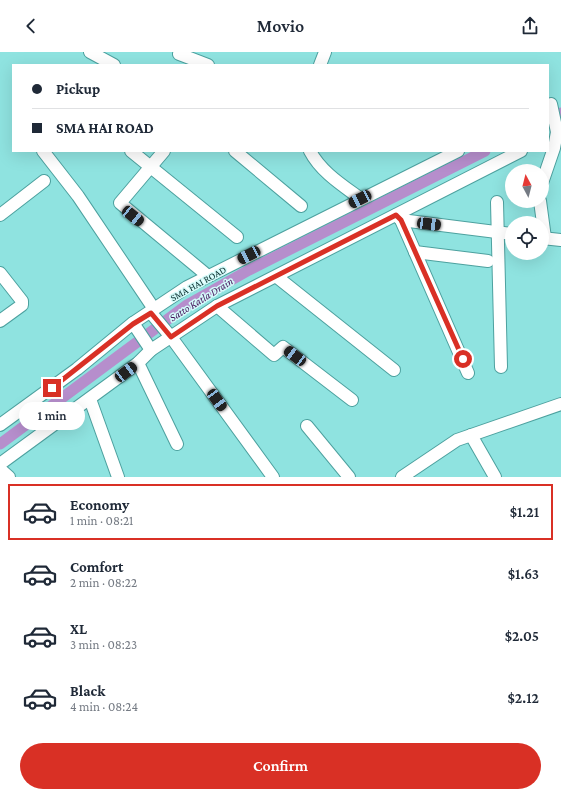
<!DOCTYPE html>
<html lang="en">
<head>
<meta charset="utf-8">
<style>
  body { margin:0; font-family:"Crimson Pro",serif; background:#f2f2f3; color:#1f2937; height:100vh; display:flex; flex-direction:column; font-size:15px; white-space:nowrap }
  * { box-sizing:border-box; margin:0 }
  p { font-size:13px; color:#747a83 }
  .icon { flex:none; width:22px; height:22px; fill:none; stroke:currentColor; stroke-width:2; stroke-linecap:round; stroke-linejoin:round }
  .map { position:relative; height:425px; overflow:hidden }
  .drawer { display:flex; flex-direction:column; background:#fff; flex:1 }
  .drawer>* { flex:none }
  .banner { position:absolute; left:12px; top:12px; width:537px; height:88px; border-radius:0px; box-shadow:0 4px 16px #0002; display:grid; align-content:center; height:88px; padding:0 20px; background:#fff }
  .needle { width:26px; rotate:353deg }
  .buttons { position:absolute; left:505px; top:112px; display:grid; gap:8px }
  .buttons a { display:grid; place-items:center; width:44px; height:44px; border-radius:50%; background:#fff; box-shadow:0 4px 16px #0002; font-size:20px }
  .end { position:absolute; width:18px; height:18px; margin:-9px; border:5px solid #d93025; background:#fff; box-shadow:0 0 0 2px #fff }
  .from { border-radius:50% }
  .bubble { position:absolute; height:28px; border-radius:14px; background:#fff; box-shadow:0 4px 16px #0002; font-size:13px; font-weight:600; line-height:28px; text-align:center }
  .car { position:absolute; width:12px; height:24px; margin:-12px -6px; border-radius:5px; box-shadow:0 0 3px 1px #0007; background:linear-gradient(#222 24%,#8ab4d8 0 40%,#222 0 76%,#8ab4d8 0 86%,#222 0) }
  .banner b { display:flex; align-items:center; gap:14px; height:38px; font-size:15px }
  .banner b+b { border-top:1px solid #e0e1e3 }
  .banner i { width:10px; height:10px; background:#1f2937 }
  ul { padding:7px 0 0; list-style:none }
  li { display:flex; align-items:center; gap:12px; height:56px; margin:0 8px 6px; padding:0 12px; border:2px solid transparent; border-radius:0px }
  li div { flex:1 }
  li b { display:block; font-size:15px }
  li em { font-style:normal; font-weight:600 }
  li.active { border-color:#d93025 }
  li>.icon { width:36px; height:36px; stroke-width:1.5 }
  .button { display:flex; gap:8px; margin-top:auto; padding:8px 20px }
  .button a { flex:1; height:46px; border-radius:24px; background:#d93025; color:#fff; font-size:16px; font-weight:600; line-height:46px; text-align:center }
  header { display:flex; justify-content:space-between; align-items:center; height:52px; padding:0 20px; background:#fff; font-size:18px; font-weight:600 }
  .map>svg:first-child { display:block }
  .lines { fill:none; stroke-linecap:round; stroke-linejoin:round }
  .canal { stroke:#b68ecc; stroke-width:11 }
  .minor-casing { stroke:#4da19f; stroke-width:14 }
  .minor { stroke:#fff; stroke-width:12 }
  .route { stroke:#d93025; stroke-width:5 }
  .labels { text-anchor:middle; stroke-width:3; stroke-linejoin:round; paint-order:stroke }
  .street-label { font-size:10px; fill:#0a2f2e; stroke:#d4fbfa }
  .water-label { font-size:11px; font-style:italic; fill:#45125b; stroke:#d4fbfa }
</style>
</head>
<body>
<header><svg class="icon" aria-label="back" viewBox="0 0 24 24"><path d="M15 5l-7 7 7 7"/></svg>Movio<svg class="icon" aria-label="share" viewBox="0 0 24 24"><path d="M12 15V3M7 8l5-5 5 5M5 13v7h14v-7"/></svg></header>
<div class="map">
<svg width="561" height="425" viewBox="0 0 561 425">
  <rect width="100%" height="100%" fill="#8fe3e0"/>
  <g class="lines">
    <g class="canal">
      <polyline points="548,68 561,61"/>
      <polyline points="0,392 187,253 249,218 485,99"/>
    </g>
    <defs>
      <g id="minor">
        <polyline points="90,0 114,13"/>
        <polyline points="179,2 208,13"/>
        <polyline points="320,13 325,0"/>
        <polyline points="43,99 78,144 154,257"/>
        <polyline points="131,99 237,185"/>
        <polyline points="164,99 120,151 208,224"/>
        <polyline points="235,99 301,154"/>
        <path d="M 310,99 C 321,120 342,133 361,147"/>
        <polyline points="542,131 554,96 557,80 551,52"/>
        <polyline points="540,149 545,186"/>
        <polyline points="497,150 501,315"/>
        <polyline points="0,163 44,129"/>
        <polyline points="396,163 401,168 468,321"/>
        <polyline points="401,168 512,182"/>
        <polyline points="542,186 561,188"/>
        <polyline points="415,200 488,209"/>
        <polyline points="0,221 22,249 22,253 0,269"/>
        <polyline points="277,225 394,318"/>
        <polyline points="217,254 274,303 283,295 352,348"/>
        <polyline points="151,261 171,285 273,425"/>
        <polyline points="133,271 151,298"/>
        <polyline points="138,311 177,392"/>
        <polyline points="90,347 118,425"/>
        <polyline points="0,373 77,317 133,271 187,235 458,99"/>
        <polyline points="307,374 349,425"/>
        <polyline points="471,383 495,425"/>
        <polyline points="0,412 138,311 151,298 217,254 521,99"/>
        <polyline points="0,417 9,425"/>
        <polyline points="402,425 457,388 561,352"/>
      </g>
    </defs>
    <use href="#minor" class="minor-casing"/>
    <use href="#minor" class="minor"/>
  </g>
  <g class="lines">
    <polyline class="route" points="52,336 133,272 151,261 171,285 217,254 396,163 401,168 463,307"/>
  </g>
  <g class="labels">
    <g class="street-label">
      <text transform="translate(198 231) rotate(-29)" y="4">SMA HAI ROAD</text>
    </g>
    <g class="water-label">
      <text transform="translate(201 247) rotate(-32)" y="4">Satto Katla Drain</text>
    </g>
  </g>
</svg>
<div class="buttons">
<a><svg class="needle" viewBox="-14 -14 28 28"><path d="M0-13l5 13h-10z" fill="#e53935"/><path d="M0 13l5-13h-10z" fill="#747a83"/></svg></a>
<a><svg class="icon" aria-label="locate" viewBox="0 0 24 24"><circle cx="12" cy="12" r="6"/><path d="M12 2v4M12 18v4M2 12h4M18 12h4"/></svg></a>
</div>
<i class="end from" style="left:463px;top:307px"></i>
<i class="end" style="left:52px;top:336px"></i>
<div class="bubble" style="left:19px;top:350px;width:66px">1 min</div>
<i class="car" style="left:360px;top:147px;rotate:243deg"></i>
<i class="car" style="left:133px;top:164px;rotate:129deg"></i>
<i class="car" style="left:429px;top:172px;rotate:97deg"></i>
<i class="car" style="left:249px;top:203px;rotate:243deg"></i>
<i class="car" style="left:295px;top:304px;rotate:307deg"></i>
<i class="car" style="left:126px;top:320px;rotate:53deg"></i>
<i class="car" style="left:217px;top:348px;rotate:144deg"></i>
<div class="banner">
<b><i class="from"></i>Pickup</b>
<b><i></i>SMA HAI ROAD</b>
</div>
</div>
<section class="drawer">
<ul>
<li class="active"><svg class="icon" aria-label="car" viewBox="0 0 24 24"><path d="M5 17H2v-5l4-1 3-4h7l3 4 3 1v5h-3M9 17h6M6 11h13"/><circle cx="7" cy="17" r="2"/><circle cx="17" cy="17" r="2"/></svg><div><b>Economy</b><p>1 min · 08:21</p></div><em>$1.21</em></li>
<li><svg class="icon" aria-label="car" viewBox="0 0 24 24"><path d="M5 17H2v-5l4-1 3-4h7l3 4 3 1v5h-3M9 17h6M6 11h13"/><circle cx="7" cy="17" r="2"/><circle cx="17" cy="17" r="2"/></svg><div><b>Comfort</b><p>2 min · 08:22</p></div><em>$1.63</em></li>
<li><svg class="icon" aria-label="car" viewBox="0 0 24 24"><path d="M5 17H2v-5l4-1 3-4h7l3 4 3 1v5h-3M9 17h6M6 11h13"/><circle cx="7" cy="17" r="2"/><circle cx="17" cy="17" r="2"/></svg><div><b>XL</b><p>3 min · 08:23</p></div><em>$2.05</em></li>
<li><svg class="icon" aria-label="car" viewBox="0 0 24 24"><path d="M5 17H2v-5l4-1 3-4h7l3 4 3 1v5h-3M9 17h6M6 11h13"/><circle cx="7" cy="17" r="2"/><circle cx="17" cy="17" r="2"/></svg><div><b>Black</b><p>4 min · 08:24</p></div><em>$2.12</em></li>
</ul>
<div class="button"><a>Confirm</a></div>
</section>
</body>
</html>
